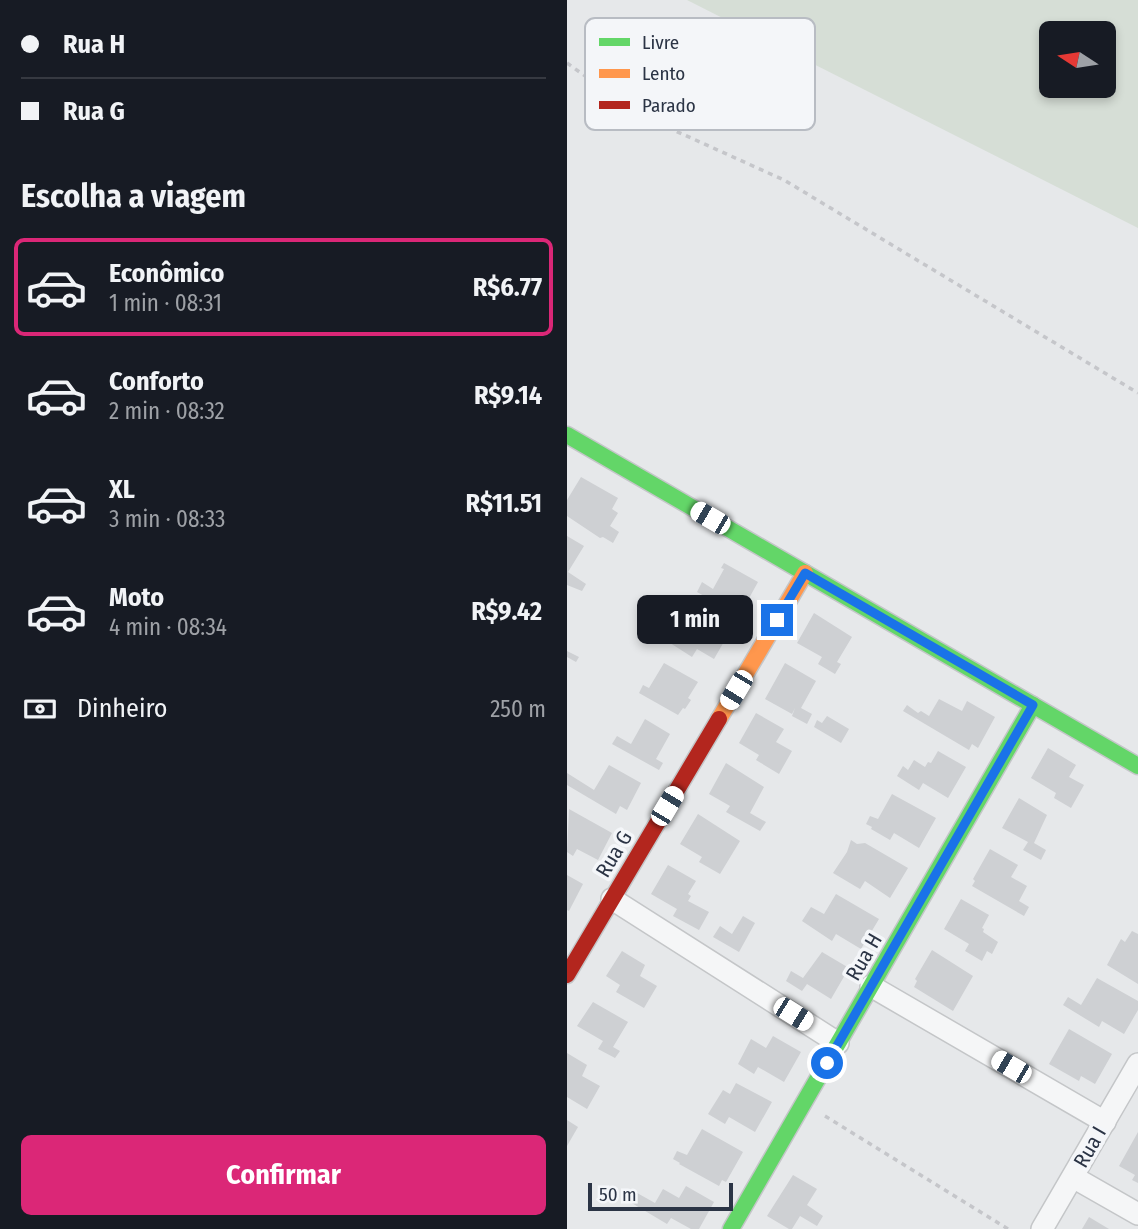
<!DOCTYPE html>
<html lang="pt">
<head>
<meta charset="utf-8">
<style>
  body { margin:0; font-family:"Fira Sans Condensed",sans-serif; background:#242831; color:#f1f3f6; height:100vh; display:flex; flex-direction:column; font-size:26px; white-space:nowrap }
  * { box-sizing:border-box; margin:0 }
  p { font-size:23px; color:#9ea1a6 }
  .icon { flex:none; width:38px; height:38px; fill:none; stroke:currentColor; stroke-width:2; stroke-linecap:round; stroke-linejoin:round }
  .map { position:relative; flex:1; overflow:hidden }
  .side { display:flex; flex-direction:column; background:#171b24; width:567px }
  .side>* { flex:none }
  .guide { display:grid; align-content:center; height:154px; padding:0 21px; background:#171b24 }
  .needle { width:46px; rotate:282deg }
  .fabs { position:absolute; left:472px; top:21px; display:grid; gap:14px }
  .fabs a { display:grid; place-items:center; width:77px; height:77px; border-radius:10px; background:#171b24; box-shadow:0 4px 10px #0003; font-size:35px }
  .scale { position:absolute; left:21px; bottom:18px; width:145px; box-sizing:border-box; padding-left:7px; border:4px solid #2b3445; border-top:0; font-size:19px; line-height:24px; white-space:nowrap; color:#2b3445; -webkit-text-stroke:5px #f4f6f9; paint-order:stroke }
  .end { position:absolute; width:32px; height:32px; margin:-16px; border:9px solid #1a73e8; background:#fff; box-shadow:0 0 0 4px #fff }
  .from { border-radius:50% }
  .bubble { position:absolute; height:49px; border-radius:10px; background:#171b24; box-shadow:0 4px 10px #0003; font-size:23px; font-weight:700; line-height:49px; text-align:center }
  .car { position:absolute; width:21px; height:42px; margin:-21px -10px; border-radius:9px; box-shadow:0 0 5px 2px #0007; background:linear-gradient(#fff 24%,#345 0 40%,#fff 0 76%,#345 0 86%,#fff 0) }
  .guide b { display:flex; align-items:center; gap:24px; height:66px; font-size:26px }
  .guide b+b { border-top:2px solid #363941 }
  .guide i { width:18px; height:18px; background:#f1f3f6 }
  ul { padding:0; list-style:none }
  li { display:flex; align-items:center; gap:21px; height:98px; margin:0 14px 10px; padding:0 7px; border:4px solid transparent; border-radius:10px }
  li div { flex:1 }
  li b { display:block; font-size:26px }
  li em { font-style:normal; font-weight:700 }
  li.selected { border-color:#db2777 }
  li>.icon { width:63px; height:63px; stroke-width:1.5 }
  h2 { padding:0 21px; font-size:32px; line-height:84px }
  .pay { display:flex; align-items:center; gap:18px; height:77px; padding:0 21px; font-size:26px }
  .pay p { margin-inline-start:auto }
  .action { display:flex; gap:14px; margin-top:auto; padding:14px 21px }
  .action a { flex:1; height:80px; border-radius:10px; background:#db2777; color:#fff; font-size:28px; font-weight:700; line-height:80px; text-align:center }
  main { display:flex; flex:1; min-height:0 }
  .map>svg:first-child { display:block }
  .green { fill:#d6ded6; fill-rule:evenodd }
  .building { fill:#ced0d3 }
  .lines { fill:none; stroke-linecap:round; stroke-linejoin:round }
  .street-casing { stroke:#c4c6c8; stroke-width:24 }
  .fast-casing { stroke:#c4c6c8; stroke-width:19 }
  .slow-casing { stroke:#c4c6c8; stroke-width:19 }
  .jam-casing { stroke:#c4c6c8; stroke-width:19 }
  .path { stroke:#c5c6ca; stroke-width:3.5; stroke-dasharray:5 5; stroke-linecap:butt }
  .street { stroke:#f5f6f7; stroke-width:21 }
  .fast { stroke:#63d668; stroke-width:16 }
  .slow { stroke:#ff974d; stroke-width:16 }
  .jam { stroke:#b3261e; stroke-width:16 }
  .route { stroke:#1a73e8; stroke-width:9 }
  .labels { text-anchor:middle; stroke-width:7; stroke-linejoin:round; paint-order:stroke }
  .street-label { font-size:21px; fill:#2b3445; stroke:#f4f6f9 }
  .key { fill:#f4f6f9; stroke:#b8bcc3; stroke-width:2 }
  .key-label { font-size:19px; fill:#2b3445 }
</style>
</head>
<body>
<main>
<section class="side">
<div class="guide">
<b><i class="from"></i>Rua H</b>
<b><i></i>Rua G</b>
</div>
<h2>Escolha a viagem</h2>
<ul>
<li class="selected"><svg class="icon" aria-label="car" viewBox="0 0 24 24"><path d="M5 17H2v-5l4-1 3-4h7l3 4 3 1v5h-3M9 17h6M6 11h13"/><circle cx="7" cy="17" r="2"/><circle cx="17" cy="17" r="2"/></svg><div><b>Econômico</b><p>1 min · 08:31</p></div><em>R$6.77</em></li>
<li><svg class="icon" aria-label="car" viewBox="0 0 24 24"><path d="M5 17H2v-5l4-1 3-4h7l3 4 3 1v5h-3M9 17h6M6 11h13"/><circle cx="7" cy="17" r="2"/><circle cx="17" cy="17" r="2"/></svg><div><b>Conforto</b><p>2 min · 08:32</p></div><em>R$9.14</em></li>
<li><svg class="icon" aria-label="car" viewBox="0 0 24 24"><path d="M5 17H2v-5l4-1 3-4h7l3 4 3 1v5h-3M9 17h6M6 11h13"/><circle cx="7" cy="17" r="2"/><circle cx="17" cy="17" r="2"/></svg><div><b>XL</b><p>3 min · 08:33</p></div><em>R$11.51</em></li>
<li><svg class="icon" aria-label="car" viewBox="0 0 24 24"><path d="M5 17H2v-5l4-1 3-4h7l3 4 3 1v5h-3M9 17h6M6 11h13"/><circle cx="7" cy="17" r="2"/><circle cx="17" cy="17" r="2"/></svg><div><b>Moto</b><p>4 min · 08:34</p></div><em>R$9.42</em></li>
</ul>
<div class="pay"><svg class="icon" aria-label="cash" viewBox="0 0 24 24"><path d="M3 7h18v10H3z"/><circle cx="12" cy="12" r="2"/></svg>Dinheiro<p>250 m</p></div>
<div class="action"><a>Confirmar</a></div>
</section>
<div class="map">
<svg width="571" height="1229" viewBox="0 0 571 1229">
  <rect width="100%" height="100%" fill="#e6e8ea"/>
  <path class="green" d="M 120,0 L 571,0 L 571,228 ZM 485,33 L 537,33 L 537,86 L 485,86 Z"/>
  <g class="building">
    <polygon points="14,477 51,498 45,509 51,513 43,526 52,532 46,543 36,537 33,538 0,516 0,500"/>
    <polygon points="0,536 17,546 1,572 19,584 15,591 0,585"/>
    <polygon points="157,563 191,582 176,609 155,597 151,604 130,592 135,582 146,589 157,569 154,568"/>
    <polygon points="124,610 162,633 147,659 130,649 125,657 100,641 105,634 108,636"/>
    <polygon points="247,613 285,637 270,662 274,664 268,674 251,664 255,657 230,643"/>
    <polygon points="0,651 12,657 9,662 0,657"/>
    <polygon points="97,663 131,682 121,698 124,700 118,709 116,708 111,715 72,693 76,685 82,688"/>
    <polygon points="218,663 249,681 234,708 245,714 240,724 225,716 228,708 225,714 198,699"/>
    <polygon points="372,699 395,711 400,701 428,717 411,748 405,744 402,750 336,711 340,705 351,713 354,711 362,716"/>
    <polygon points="189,713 217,729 209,742 225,751 212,774 189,760 192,755 172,743"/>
    <polygon points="260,716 282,729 274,743 247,727 250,720 255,723"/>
    <polygon points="78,719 103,734 89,759 96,763 92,770 45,744 50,736 64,744"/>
    <polygon points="481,748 509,765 502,777 517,785 504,808 487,798 489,793 464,778"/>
    <polygon points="371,751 399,767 381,798 356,783 352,790 330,776 336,766 341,770 347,760 358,767 361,762 364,763"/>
    <polygon points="159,763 197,787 183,813 199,822 193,831 159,812 163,806 142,794"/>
    <polygon points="42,765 74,783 60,810 53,806 49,814 0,785 0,773 27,790"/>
    <polygon points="325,794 369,818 352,848 327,833 323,840 304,829 305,827 299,824 303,816 311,819"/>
    <polygon points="452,798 480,815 467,843 479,850 474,860 456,850 461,842 435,828"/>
    <polygon points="2,809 45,833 31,860 10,849 6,856 0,852"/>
    <polygon points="131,814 173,841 153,874 132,862 135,857 113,844"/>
    <polygon points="284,840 290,844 298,843 341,868 323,898 298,881 293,889 266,873 280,852"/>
    <polygon points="423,849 451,865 444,877 460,886 452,901 462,907 457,916 405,886 408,881 406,879"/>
    <polygon points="101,865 129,881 121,894 124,896 121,901 142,912 132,930 106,916 110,909 84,894"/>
    <polygon points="0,875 16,884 2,911 0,910"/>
    <polygon points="269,894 312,919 294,949 269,934 265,941 235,921 244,907 257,914"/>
    <polygon points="394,899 422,915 415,928 417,929 416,932 431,942 425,954 420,951 415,961 398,951 402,944 377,929"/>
    <polygon points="176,916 188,923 172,952 146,937 153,926 165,934"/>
    <polygon points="565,931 571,934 571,984 540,965 554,939 558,942"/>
    <polygon points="365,950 406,976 386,1011 347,987 350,981 348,979"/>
    <polygon points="55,951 78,965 73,976 90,986 77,1008 49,992 53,985 39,976"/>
    <polygon points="255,952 282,968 264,999 240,984 235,991 219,981 224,971 236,978"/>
    <polygon points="530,978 571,1001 571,1010 557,1034 535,1021 532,1027 496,1005 501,997 514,1005"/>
    <polygon points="26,1002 61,1022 46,1047 53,1051 48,1058 31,1049 36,1041 10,1026"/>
    <polygon points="502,1029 545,1054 528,1084 514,1076 512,1081 482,1064"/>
    <polygon points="206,1036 234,1052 217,1082 191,1067 187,1074 171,1064 184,1039 199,1048"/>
    <polygon points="0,1053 20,1065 15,1076 33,1086 20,1109 0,1097"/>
    <polygon points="169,1083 205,1102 188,1132 162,1117 158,1124 141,1114 156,1090 163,1094"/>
    <polygon points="0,1120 11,1127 0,1146"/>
    <polygon points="135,1129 176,1152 159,1182 155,1180 152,1186 112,1164 113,1163 106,1159 110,1151 120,1155"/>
    <polygon points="571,1132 571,1183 565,1180 568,1175 552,1166"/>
    <polygon points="226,1175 250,1189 240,1205 256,1216 250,1226 233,1216 225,1229 222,1229 200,1216"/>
    <polygon points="119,1186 147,1202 132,1229 124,1229 104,1218 100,1224 58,1199 63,1189 88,1203 96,1189 112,1198"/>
    <polygon points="522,1217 542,1229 515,1229"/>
  </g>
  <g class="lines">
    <defs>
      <g id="street">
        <polyline points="45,899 271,1043"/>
        <polyline points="304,986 538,1122"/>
        <polyline points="506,1177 571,1214"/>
        <polyline points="475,1229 571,1064"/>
      </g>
      <g id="fast">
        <polyline points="0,435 571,766"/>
        <polyline points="164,1229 466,705"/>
      </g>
      <polyline id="slow" points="152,719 238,573"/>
      <polyline id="jam" points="0,975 152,719"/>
    </defs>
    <use href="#street" class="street-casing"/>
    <use href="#fast" class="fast-casing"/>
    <use href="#slow" class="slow-casing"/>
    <use href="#jam" class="jam-casing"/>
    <g class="path">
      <polyline points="0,63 71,114 217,180 571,393"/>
      <polyline points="258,1116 441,1229"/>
    </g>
    <use href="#street" class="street"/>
    <use href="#fast" class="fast"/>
    <use href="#slow" class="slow"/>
    <use href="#jam" class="jam"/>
  </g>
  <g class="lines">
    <polyline class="route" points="210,620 238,573 466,705 260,1063"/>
  </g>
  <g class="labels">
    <g class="street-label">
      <text transform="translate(47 854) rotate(-59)" y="7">Rua G</text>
      <text transform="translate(297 957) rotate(-60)" y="7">Rua H</text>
      <text transform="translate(523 1147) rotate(-60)" y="7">Rua I</text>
    </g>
  </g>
  <rect x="18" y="18" width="230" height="112" rx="10" class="key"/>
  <rect x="32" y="38" width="31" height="8" fill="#63d668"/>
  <rect x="32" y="69" width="31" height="9" fill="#ff974d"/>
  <rect x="32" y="101" width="31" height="8" fill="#b3261e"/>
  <g class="key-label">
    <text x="75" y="49">Livre</text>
    <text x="75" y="80">Lento</text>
    <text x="75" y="112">Parado</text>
  </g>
</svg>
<div class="fabs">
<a><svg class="needle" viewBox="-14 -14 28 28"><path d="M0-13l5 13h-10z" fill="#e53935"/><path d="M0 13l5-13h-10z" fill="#9ea1a6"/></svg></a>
</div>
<div class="scale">50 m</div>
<i class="end from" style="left:260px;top:1063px"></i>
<i class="end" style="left:210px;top:620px"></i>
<div class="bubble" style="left:70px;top:595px;width:116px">1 min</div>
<i class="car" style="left:143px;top:518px;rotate:300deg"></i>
<i class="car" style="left:169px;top:690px;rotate:211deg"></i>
<i class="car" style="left:100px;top:806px;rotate:31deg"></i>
<i class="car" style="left:226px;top:1014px;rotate:122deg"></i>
<i class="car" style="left:444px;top:1067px;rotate:300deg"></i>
</div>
</main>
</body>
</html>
